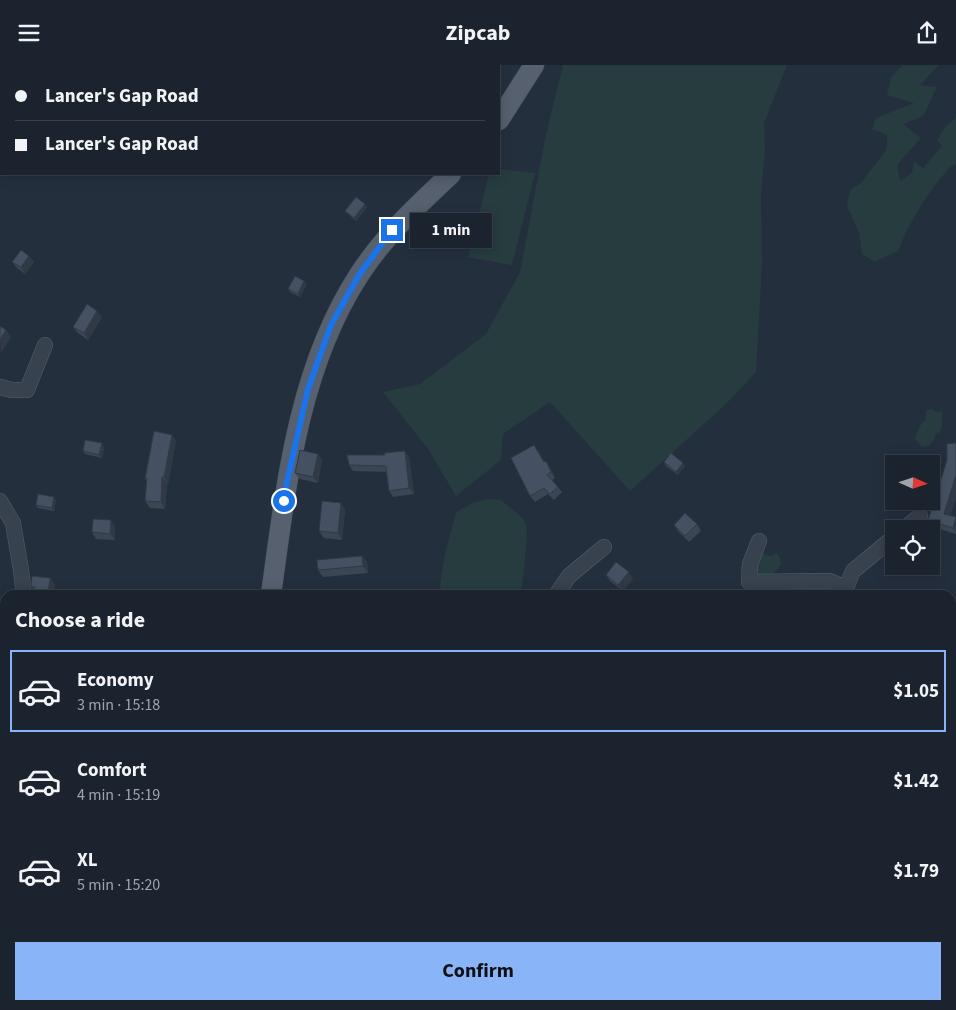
<!DOCTYPE html>
<html lang="en">
<head>
<meta charset="utf-8">
<style>
  body { margin:0; font-family:"Source Sans 3",sans-serif; background:#242b36; color:#f1f3f6; height:100vh; display:flex; flex-direction:column; font-size:19px; white-space:nowrap }
  * { box-sizing:border-box; margin:0 }
  p { font-size:16px; color:#a0a4aa }
  .icon { flex:none; width:28px; height:28px; fill:none; stroke:currentColor; stroke-width:2; stroke-linecap:round; stroke-linejoin:round }
  .map { position:relative; flex:1; overflow:hidden }
  .details { position:absolute; left:0px; top:525px; width:956px; height:420px; display:flex; flex-direction:column; background:#1b232e; border-radius:15px 15px 0 0; box-shadow:0 2px 12px #0003,0 0 0 1px #39404a }
  .details>* { flex:none }
  .hud { position:absolute; left:0px; top:0px; width:500px; height:110px; box-shadow:0 2px 12px #0003,0 0 0 1px #39404a; display:grid; align-content:center; height:110px; padding:0 15px; background:#1b232e }
  .needle { width:32px; rotate:93deg }
  .controls { position:absolute; left:885px; top:390px; display:grid; gap:10px }
  .controls a { display:grid; place-items:center; width:55px; height:55px; border-radius:0px; background:#1b232e; box-shadow:0 2px 12px #0003,0 0 0 1px #39404a; font-size:25px }
  .end { position:absolute; width:22px; height:22px; margin:-11px; border:6px solid #1a73e8; background:#fff; box-shadow:0 0 0 2px #fff }
  .from { border-radius:50% }
  .bubble { position:absolute; height:35px; border-radius:0px; background:#1b232e; box-shadow:0 2px 12px #0003,0 0 0 1px #39404a; font-size:16px; font-weight:700; line-height:35px; text-align:center }
  .hud b { display:flex; align-items:center; gap:18px; height:48px; font-size:19px }
  .hud b+b { border-top:1px solid #39404a }
  .hud i { width:12px; height:12px; background:#f1f3f6 }
  ul { padding:0; list-style:none }
  li { display:flex; align-items:center; gap:15px; height:82px; margin:0 10px 8px; padding:0 5px; border:2px solid transparent; border-radius:0px }
  li div { flex:1 }
  li b { display:block; font-size:19px }
  li em { font-style:normal; font-weight:700 }
  li.active { border-color:#8ab4f8 }
  li>.icon { width:45px; height:45px; stroke-width:1.5 }
  h2 { padding:0 15px; font-size:22px; line-height:60px }
  .button { display:flex; gap:10px; margin-top:auto; padding:10px 15px }
  .button a { flex:1; height:58px; border-radius:0px; background:#8ab4f8; color:#111; font-size:20px; font-weight:700; line-height:58px; text-align:center }
  header { display:flex; justify-content:space-between; align-items:center; height:65px; padding:0 15px; background:#1b232e; font-size:22px; font-weight:700 }
  .map>svg:first-child { display:block }
  .green { fill:#263c3f }
  .lines { fill:none; stroke-linecap:round; stroke-linejoin:round }
  .minor-casing { stroke:#565f6c; stroke-width:16 }
  .major-casing { stroke:#414a57; stroke-width:21 }
  .minor { stroke:#38414e; stroke-width:15 }
  .major { stroke:#56606e; stroke-width:20 }
  .wall { fill:#3b4654 }
  .shaded-wall { fill:#303945 }
  .building { fill:#455162; stroke:#303945 }
  .route { stroke:#1a73e8; stroke-width:6 }
</style>
</head>
<body>
<header><svg class="icon" aria-label="menu" viewBox="0 0 24 24"><path d="M4 6h16M4 12h16M4 18h16"/></svg>Zipcab<svg class="icon" aria-label="share" viewBox="0 0 24 24"><path d="M12 15V3M7 8l5-5 5 5M5 13v7h14v-7"/></svg></header>
<div class="map">
<svg width="956" height="945" viewBox="0 0 956 945">
  <rect width="100%" height="100%" fill="#242f3e"/>
  <g class="green">
    <polygon points="563,0 787,0 764,58 765,85 761,128 762,197 756,307 726,339 630,426 550,337 503,369 501,395 456,431 428,384 383,327 420,319 486,269 520,207 545,74"/>
    <path d="M 903,0 L 939,0 L 920,20 L 937,22 L 923,51 L 903,59 L 921,73 L 897,100 L 900,116 L 912,108 L 914,96 L 923,103 L 942,81 L 937,75 L 947,60 L 956,53 L 956,99 L 949,103 C 927,128 911,154 898,186 L 875,197 L 862,189 L 859,167 L 847,141 L 850,125 L 861,118 L 887,84 L 887,70 L 872,64 L 876,53 L 914,38 L 887,30 L 891,12 Z"/>
    <polygon points="499,104 535,108 512,200 468,192 489,109 499,109"/>
    <path d="M 931,344 L 937,347 L 942,346 L 942,359 L 940,367 L 935,369 L 934,375 L 929,381 L 922,382 L 915,374 C 917,365 920,360 926,354 L 926,346 Z"/>
    <path d="M 488,434 L 501,435 L 523,453 L 527,463 L 526,484 L 521,530 L 440,530 C 440,502 449,474 456,447 L 475,437 Z"/>
    <polygon points="760,487 771,491 777,488 780,493 781,500 773,509 741,509 740,502"/>
    <polygon points="514,940 569,940 570,944 513,945"/>
  </g>
  <g class="lines">
    <defs>
      <g id="minor">
        <polyline points="151,0 154,1"/>
        <polyline points="65,1 66,0"/>
        <polyline points="0,77 1,75"/>
        <polyline points="0,322 12,325 27,325 45,280"/>
        <polyline points="0,436 13,458 21,505 24,530"/>
        <polyline points="904,464 920,451"/>
        <polyline points="759,476 750,499 749,517 830,516 846,523"/>
        <polyline points="556,530 569,511 604,482"/>
        <polyline points="843,530 853,506 894,472"/>
        <polyline points="0,612 5,602"/>
        <polyline points="0,716 5,717"/>
        <polyline points="951,814 956,813"/>
        <polyline points="415,940 415,945"/>
      </g>
      <g id="major">
        <polyline points="499,55 534,0"/>
        <path d="M 271,530 C 286,421 298,304 359,210 C 384,171 418,140 451,109"/>
        <polyline points="82,945 86,940"/>
      </g>
    </defs>
    <use href="#minor" class="minor-casing"/>
    <use href="#major" class="major-casing"/>
    <use href="#minor" class="minor"/>
    <use href="#major" class="major"/>
  </g>
  <g class="wall">
    <polygon points="367,142 356,156 348,149 345,146"/>
    <polygon points="29,191 34,197 25,209 17,203 12,197"/>
    <polygon points="304,216 307,219 300,232 290,227 288,224"/>
    <polygon points="102,252 88,275 78,268 73,262"/>
    <polygon points="172,370 176,376 168,419 167,418 165,444 150,443 145,436 147,416 145,414"/>
    <polygon points="104,382 102,393 85,389 83,386"/>
    <polygon points="538,385 544,397 550,402 555,413 552,415 558,422 562,427 554,435 548,429 535,437 530,431"/>
    <polygon points="318,389 322,395 318,418 300,414 295,408"/>
    <polygon points="409,392 414,429 393,432 389,426 386,407 353,406 349,400"/>
    <polygon points="664,397 683,398 685,401 678,410 666,401"/>
    <polygon points="54,432 56,435 54,446 38,443 36,440"/>
    <polygon points="345,444 342,475 324,473 319,466"/>
    <polygon points="951,451 956,452 956,469 933,462 928,455"/>
    <polygon points="697,459 701,466 689,477 678,466 674,460"/>
    <polygon points="115,462 115,475 96,474 92,467"/>
    <polygon points="362,491 367,497 368,508 323,512 318,505"/>
    <polygon points="606,510 633,514 623,526 610,516"/>
    <polygon points="50,513 55,520 53,530 35,530 35,527 31,521"/>
    <polygon points="5,739 5,756 0,754 0,740"/>
    <polygon points="0,837 5,870 0,867"/>
  </g>
  <g class="shaded-wall">
    <polygon points="365,139 367,142 356,156 354,153"/>
    <polygon points="29,191 34,197 25,209 21,202"/>
    <polygon points="304,216 307,219 300,232 298,229"/>
    <polygon points="97,246 102,252 88,275 84,268"/>
    <polygon points="6,265 11,272 1,288 0,275"/>
    <polygon points="172,370 176,376 168,419 164,412"/>
    <polygon points="102,378 104,382 102,393 99,390"/>
    <polygon points="405,386 409,392 414,429 409,423"/>
    <polygon points="318,389 322,395 318,418 313,412"/>
    <polygon points="546,396 550,402 555,413 551,407"/>
    <polygon points="683,398 685,401 678,410 676,407"/>
    <polygon points="956,410 956,433 949,456 944,449"/>
    <polygon points="162,412 167,418 165,444 161,437"/>
    <polygon points="54,432 56,435 54,446 52,443"/>
    <polygon points="341,438 345,444 342,475 338,468"/>
    <polygon points="956,452 956,467 953,463"/>
    <polygon points="111,455 115,462 115,475 110,469"/>
    <polygon points="362,491 367,497 368,508 363,501"/>
    <polygon points="629,507 633,514 623,526 618,520"/>
    <polygon points="50,513 55,520 53,530 48,530"/>
    <polygon points="5,856 5,870 0,864"/>
    <polygon points="375,940 381,940 380,945 373,945"/>
    <polygon points="488,940 492,940 493,945 489,945"/>
  </g>
  <g class="building">
    <polygon points="356,132 365,139 354,153 345,146"/>
    <polygon points="21,185 29,191 21,202 12,197"/>
    <polygon points="295,211 304,216 298,229 288,224"/>
    <polygon points="87,239 97,246 84,268 73,262"/>
    <polygon points="0,261 6,265 0,275"/>
    <polygon points="154,366 172,370 164,412 162,412 161,437 145,436 147,413 145,414"/>
    <polygon points="85,375 102,378 99,390 83,386"/>
    <polygon points="956,378 956,410 944,449 956,452 953,463 928,455 947,395 947,379"/>
    <polygon points="534,380 544,397 546,396 551,407 547,410 558,422 550,429 544,423 530,431 511,393"/>
    <polygon points="300,385 318,389 313,412 295,408"/>
    <polygon points="405,386 409,423 389,426 386,401 349,400 347,390 385,390 384,388"/>
    <polygon points="671,388 683,398 676,407 664,397"/>
    <polygon points="38,429 54,432 52,443 36,440"/>
    <polygon points="322,436 341,438 338,468 319,466"/>
    <polygon points="685,448 697,459 685,471 674,460"/>
    <polygon points="93,454 111,455 110,469 92,467"/>
    <polygon points="362,491 363,501 318,505 317,495"/>
    <polygon points="616,497 629,507 618,520 606,510"/>
    <polygon points="32,511 50,513 48,530 34,529 35,522 31,521"/>
    <polygon points="2,737 5,739 5,754 0,752 0,740"/>
    <polygon points="0,837 5,841 5,856 0,864"/>
    <polygon points="362,940 375,940 373,945 360,945"/>
    <polygon points="446,940 488,940 489,945 447,945"/>
  </g>
  <g class="lines">
    <polyline class="route" points="284,436 287,417 308,324 331,260 359,210 392,165"/>
  </g>
</svg>
<div class="controls">
<a><svg class="needle" viewBox="-14 -14 28 28"><path d="M0-13l5 13h-10z" fill="#e53935"/><path d="M0 13l5-13h-10z" fill="#a0a4aa"/></svg></a>
<a><svg class="icon" aria-label="locate" viewBox="0 0 24 24"><circle cx="12" cy="12" r="6"/><path d="M12 2v4M12 18v4M2 12h4M18 12h4"/></svg></a>
</div>
<i class="end from" style="left:284px;top:436px"></i>
<i class="end" style="left:392px;top:165px"></i>
<div class="bubble" style="left:410px;top:148px;width:82px">1 min</div>
<div class="hud">
<b><i class="from"></i>Lancer's Gap Road</b>
<b><i></i>Lancer's Gap Road</b>
</div>
<section class="details">
<h2>Choose a ride</h2>
<ul>
<li class="active"><svg class="icon" aria-label="car" viewBox="0 0 24 24"><path d="M5 17H2v-5l4-1 3-4h7l3 4 3 1v5h-3M9 17h6M6 11h13"/><circle cx="7" cy="17" r="2"/><circle cx="17" cy="17" r="2"/></svg><div><b>Economy</b><p>3 min · 15:18</p></div><em>$1.05</em></li>
<li><svg class="icon" aria-label="car" viewBox="0 0 24 24"><path d="M5 17H2v-5l4-1 3-4h7l3 4 3 1v5h-3M9 17h6M6 11h13"/><circle cx="7" cy="17" r="2"/><circle cx="17" cy="17" r="2"/></svg><div><b>Comfort</b><p>4 min · 15:19</p></div><em>$1.42</em></li>
<li><svg class="icon" aria-label="car" viewBox="0 0 24 24"><path d="M5 17H2v-5l4-1 3-4h7l3 4 3 1v5h-3M9 17h6M6 11h13"/><circle cx="7" cy="17" r="2"/><circle cx="17" cy="17" r="2"/></svg><div><b>XL</b><p>5 min · 15:20</p></div><em>$1.79</em></li>
</ul>
<div class="button"><a>Confirm</a></div>
</section>
</div>
</body>
</html>
